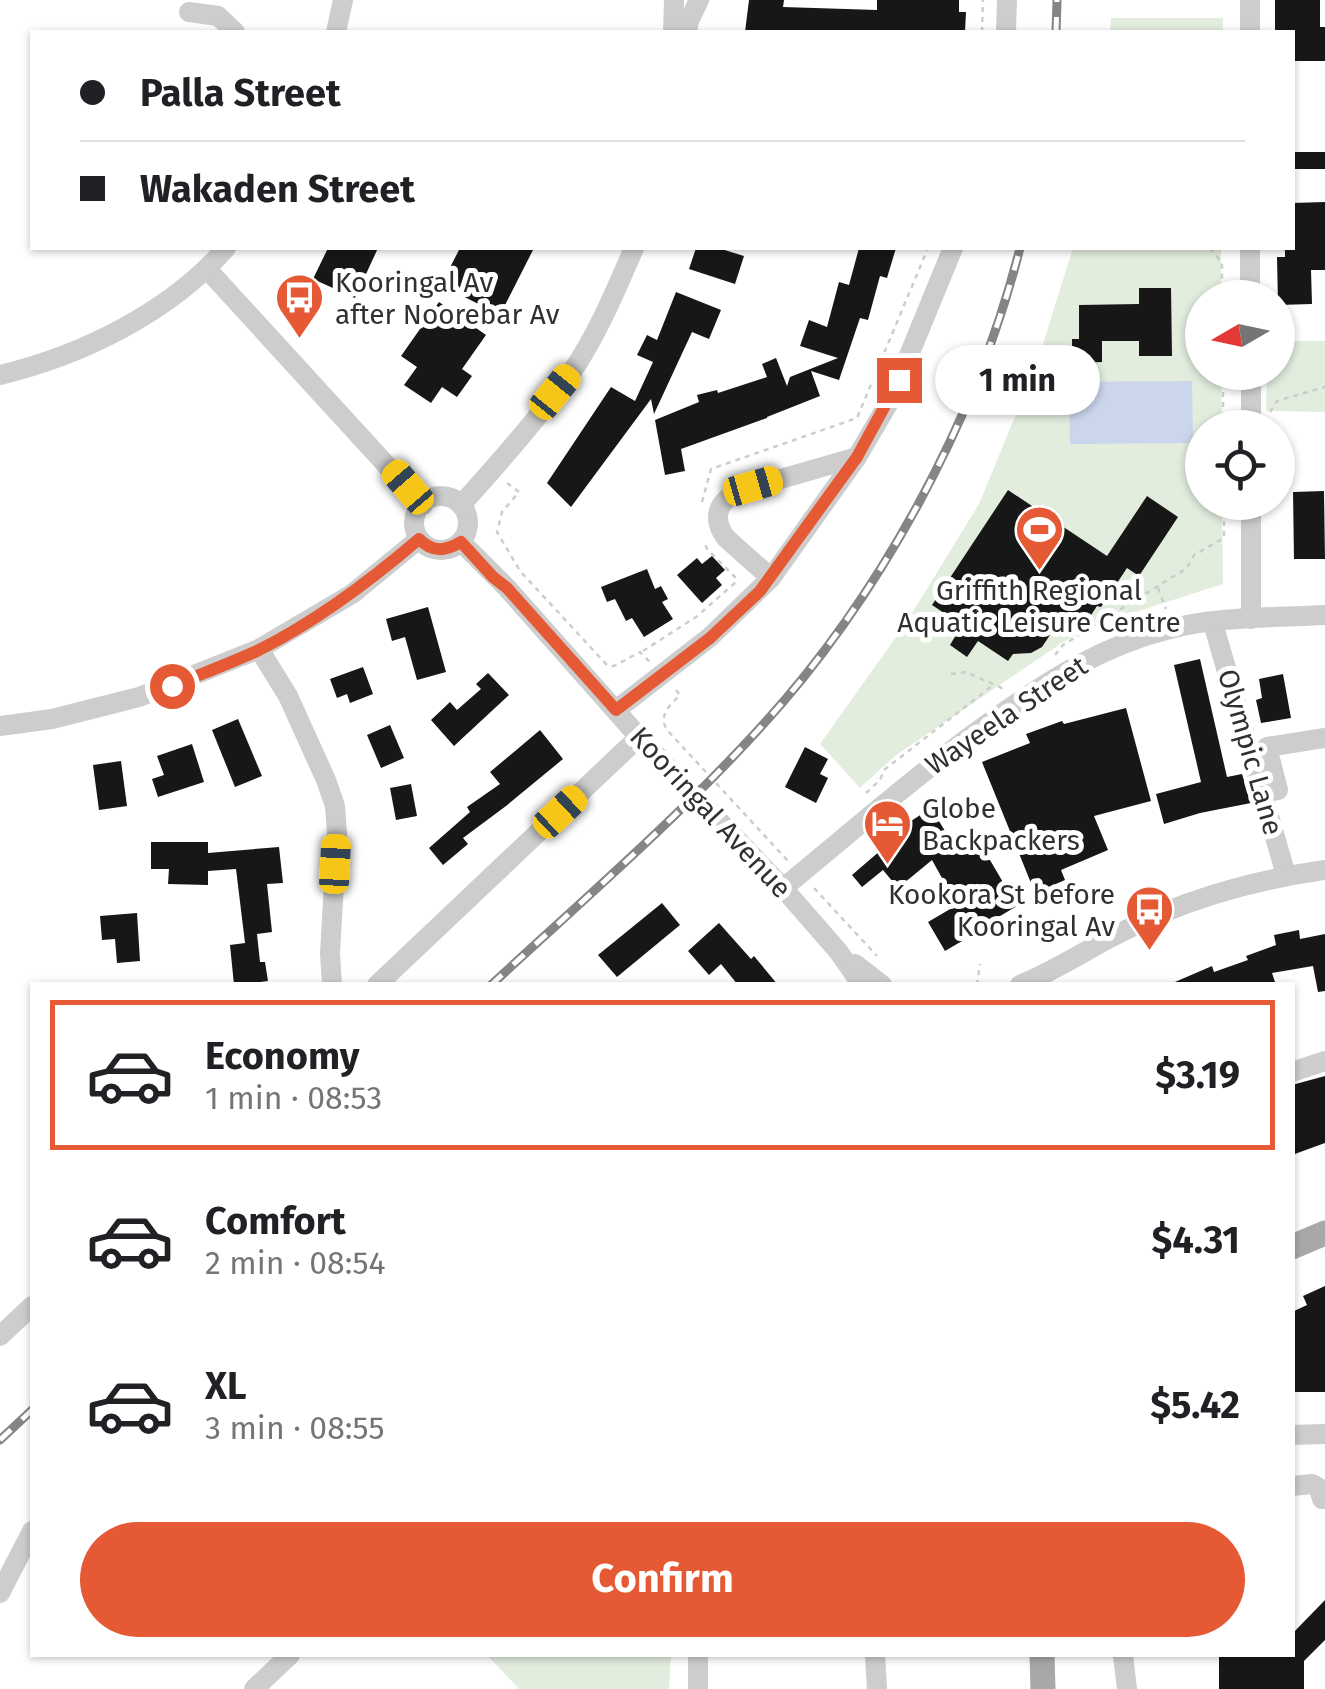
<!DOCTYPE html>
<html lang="en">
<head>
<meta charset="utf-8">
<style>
  body { margin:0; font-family:"Fira Sans",sans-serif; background:#f6f6f6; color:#202124; height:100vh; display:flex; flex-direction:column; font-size:38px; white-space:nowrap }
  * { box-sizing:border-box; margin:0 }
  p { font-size:32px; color:#757577 }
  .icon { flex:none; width:55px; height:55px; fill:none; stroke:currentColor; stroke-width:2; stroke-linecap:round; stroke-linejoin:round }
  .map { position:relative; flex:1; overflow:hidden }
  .sheet { position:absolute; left:30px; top:982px; width:1265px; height:675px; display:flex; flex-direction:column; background:#fff; border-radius:0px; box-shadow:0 2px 8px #0004 }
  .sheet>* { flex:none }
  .guide { position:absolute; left:30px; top:30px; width:1265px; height:220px; border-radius:0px; box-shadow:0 2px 8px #0004; display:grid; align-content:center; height:220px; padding:0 50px; background:#fff }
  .needle { width:65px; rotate:261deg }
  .buttons { position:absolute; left:1185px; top:280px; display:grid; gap:20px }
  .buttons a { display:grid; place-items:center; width:110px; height:110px; border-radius:50%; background:#fff; box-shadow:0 2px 8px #0004; font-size:50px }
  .end { position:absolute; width:45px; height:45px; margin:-22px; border:12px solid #e55a34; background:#fff; box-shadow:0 0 0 5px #fff }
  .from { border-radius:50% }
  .bubble { position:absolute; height:70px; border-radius:35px; background:#fff; box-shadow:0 2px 8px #0004; font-size:32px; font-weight:700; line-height:70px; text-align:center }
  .car { position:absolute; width:30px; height:60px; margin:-30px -15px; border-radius:12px; box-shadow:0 0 8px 2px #0007; background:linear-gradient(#f5c518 24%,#345 0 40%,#f5c518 0 76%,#345 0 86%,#f5c518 0) }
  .guide b { display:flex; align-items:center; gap:35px; height:95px; font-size:38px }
  .guide b+b { border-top:2px solid #e0e0e0 }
  .guide i { width:25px; height:25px; background:#202124 }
  ul { padding:18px 0 0; list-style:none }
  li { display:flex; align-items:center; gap:30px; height:150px; margin:0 20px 15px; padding:0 30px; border:5px solid transparent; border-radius:0px }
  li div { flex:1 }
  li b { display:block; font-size:38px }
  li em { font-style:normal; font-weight:700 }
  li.current { border-color:#e55a34 }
  li>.icon { width:90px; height:90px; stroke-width:1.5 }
  .primary-button { display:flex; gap:20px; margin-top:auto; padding:20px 50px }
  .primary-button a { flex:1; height:115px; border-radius:60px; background:#e55a34; color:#fff; font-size:40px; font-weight:700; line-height:115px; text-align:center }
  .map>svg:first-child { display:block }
  .green { fill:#e2edde }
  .water { fill:#cbd5ec }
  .building { fill:#171717 }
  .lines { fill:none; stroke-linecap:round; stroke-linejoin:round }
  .path { stroke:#cdcdcd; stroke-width:2.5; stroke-dasharray:5 5; stroke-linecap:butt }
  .minor { stroke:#cdcdcd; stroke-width:20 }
  .major { stroke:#a8a8a8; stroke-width:25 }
  .rail-casing { stroke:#858585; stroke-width:9 }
  .rail { stroke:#fff; stroke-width:5; stroke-dasharray:15; stroke-linecap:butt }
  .route { stroke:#e55a34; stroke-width:12 }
  .labels { text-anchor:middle; stroke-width:10; stroke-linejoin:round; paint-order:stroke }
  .poi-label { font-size:28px; fill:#303030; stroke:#fff; text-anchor:start }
  .street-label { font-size:28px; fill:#303030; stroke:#fff }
</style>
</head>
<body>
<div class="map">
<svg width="1325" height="1689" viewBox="0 0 1325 1689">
  <rect width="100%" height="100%" fill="#fff"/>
  <g class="green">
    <polygon points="1111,18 1223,18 1223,32 1110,32"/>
    <polygon points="1073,248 1221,248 1221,297 1202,298 1202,372 1221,373 1222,427 1202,428 1202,502 1222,503 1223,584 1098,624 1063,642 895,756 860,788 820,744 906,623 979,504 1037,363"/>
    <polygon points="1278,341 1325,341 1325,412 1266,411 1267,373 1278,372"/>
    <polygon points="487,1655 671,1655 669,1689 519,1689"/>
  </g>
  <polygon class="water" points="1192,381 1193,443 1070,444 1069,382"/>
  <g class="building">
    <polygon points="749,0 784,0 783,7 877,10 877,0 959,0 959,12 966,12 965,32 745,32"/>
    <polygon points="1275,0 1320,0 1320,27 1325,27 1325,61 1292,61 1292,32 1275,32"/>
    <rect x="1292" y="152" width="33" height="17"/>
    <polygon points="1325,202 1325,270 1311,270 1312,304 1278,305 1277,257 1285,257 1285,248 1292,248 1292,203"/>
    <polygon points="328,248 378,248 355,298 313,279"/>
    <polygon points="460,248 534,248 500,315 441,285"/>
    <polygon points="696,248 718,248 744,256 735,284 689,269"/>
    <polygon points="859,248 896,248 887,278 880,276 868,320 860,318 839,380 811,371 820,396 767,417 767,418 681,449 685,471 665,475 655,420 699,402 697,395 717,390 718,393 767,377 762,364 776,358 787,386 790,377 838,358 800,346 809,320 827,327 839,282 849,285"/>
    <polygon points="1139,288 1171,288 1172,356 1139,356 1139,341 1102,341 1102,362 1072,363 1072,339 1079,339 1079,305 1139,304"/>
    <polygon points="676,292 721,310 709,339 692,332 654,414 651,399 571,507 547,483 611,387 635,401 653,362 637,355 647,335 657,340"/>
    <polygon points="439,302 486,335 462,369 472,376 457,397 442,387 431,403 404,385 417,367 401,356"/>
    <polygon points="1008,490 1107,556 1147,496 1178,517 1139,576 1127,568 1101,607 1097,606 1082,629 1063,632 1060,637 1052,632 1042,647 1031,653 1013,654 1008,661 978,641 967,657 950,645 962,625 932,605"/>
    <polygon points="1324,491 1325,559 1294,559 1293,492"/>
    <polygon points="712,556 725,570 716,578 722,585 702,603 677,575 697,558 702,564"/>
    <polygon points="647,569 655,589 661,586 668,599 662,602 673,619 644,637 632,618 626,621 615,599 607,602 601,587"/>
    <polygon points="428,607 446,672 417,680 405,637 392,641 386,619"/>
    <polygon points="1200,659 1227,777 1242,774 1251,803 1200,813 1164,824 1156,794 1201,782 1174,665"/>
    <polygon points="363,667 373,694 350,703 347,694 337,698 330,679"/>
    <polygon points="488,673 509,695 454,746 431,720 450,702 457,710 481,689 476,684"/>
    <polygon points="1283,674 1291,718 1261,723 1256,700 1262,698 1259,679"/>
    <polygon points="1126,708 1151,801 1094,816 1108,850 1061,870 1065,880 1035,893 982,762 1030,743 1026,734 1062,721 1064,724"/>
    <polygon points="238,719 262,776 235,787 212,730"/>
    <polygon points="390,725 404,758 381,768 367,735"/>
    <polygon points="540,730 563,759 506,806 463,838 468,844 443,865 429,848 470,812 467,807 500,784 490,772"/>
    <polygon points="192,744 204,782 158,797 152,779 164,775 157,756"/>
    <polygon points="805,747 828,759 820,774 828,778 816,803 785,787"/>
    <polygon points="121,761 127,806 99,810 93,765"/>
    <polygon points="411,784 417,816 396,820 390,788"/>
    <polygon points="931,808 956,849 980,834 992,852 987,855 1017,906 990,922 991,924 945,951 928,922 957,905 932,860 898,888 883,870 862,887 852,875 910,825 908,823"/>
    <polygon points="151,842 208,842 208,853 279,847 283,883 267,884 272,932 257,934 260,962 265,962 268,981 234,985 230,945 245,943 236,869 208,871 208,885 168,884 169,869 151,869"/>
    <polygon points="662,903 680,925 617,977 598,955"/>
    <polygon points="137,913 140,961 117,963 115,939 102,940 100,916"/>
    <polygon points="719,923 751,959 754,956 778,985 738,985 721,964 709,975 688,951"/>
    <polygon points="1299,930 1300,939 1325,934 1325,991 1318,992 1313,966 1272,973 1276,985 1168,985 1212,966 1214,972 1248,960 1246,956 1276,945 1274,935"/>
    <polygon points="1325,1076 1325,1143 1292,1155 1292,1085"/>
    <polygon points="1325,1286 1325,1392 1292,1392 1292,1312 1307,1305 1303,1296"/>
    <polygon points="1325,1600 1325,1640 1304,1661 1304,1689 1219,1689 1219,1655 1292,1655 1292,1634"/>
  </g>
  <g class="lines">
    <g class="path">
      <polyline points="982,32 983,0"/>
      <polyline points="1210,248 1222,263 1222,298"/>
      <polyline points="1223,372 1223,428"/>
      <polyline points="1270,412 1277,401 1325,387"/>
      <polyline points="507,483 519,492 502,512 497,532 520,571 607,665 614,666 640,652 650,662"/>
      <polyline points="702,502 711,469 857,418 928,248"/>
      <polyline points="1158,588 1166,609"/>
      <polyline points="643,651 696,617 736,582 735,577 707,549 705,543"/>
      <polyline points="1055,655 1063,645 1187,568 1194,555 1224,538 1224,502"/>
      <polyline points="951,674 966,672 1002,688 1006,686"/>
      <path d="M 676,690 L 680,695 C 670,705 658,715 667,730 L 788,861"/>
      <polyline points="866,793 880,780 884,770 992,686"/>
      <polyline points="814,888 877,956"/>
      <polyline points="977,985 980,964"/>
    </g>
    <g class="minor">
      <polyline points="1250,0 1250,32"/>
      <polyline points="189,12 218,16 235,32"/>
      <polyline points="336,32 343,0"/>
      <polyline points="673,32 674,0"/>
      <polyline points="687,32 689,21 699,0"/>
      <polyline points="1006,32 1007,0"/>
      <polyline points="1250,248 1250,298"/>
      <polyline points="207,269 423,505"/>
      <polyline points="1251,372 1251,428"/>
      <path d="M 0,375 C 83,355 170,312 226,248"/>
      <circle cx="441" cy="523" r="27"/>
      <polyline points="1251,502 1251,619"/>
      <path d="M 461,505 C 499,463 538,419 571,373 C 597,335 616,290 634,248"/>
      <polyline points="461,542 507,588 639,737 783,888 838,951 862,985"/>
      <path d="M 771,578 L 726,538 C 711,518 718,501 739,491 L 857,457"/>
      <polyline points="1215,630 1286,875"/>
      <polyline points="259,649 288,696 326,780 335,806 337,833 330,953 332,985"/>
      <polyline points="616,710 710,637 771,578 857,457 891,399 953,248"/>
      <polyline points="0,726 52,719 139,697 259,649 352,594 419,539"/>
      <polyline points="1262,793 1278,790 1267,747 1325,738"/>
      <path d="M 783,888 C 854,830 922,770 997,717 C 1049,680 1103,646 1166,630 C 1217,616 1272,618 1325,615"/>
      <polyline points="855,964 882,985"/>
      <polyline points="377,985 639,737"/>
      <path d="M 1020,985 C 1052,972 1080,954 1110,938 C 1179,901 1248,881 1325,870"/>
      <polyline points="1292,1072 1325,1061"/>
      <polyline points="0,1336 32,1306"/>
      <polyline points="1292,1435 1325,1434"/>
      <polyline points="1292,1486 1312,1484 1319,1488 1322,1499"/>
      <polyline points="0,1593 32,1531"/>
      <polyline points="698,1655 698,1689"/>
      <polyline points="875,1655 877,1689"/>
      <polyline points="1123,1655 1127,1689"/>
      <polyline points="254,1689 290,1655"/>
    </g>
    <g class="major">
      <polyline points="1292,1247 1325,1233"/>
      <polyline points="1042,1655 1043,1689"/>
    </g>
    <defs>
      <g id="rail">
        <polyline points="1056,32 1057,0"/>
        <path d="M 491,985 C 582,901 676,820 759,729 C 879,599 977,419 1020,248"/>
        <polyline points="0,1440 32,1410"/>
      </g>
    </defs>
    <use href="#rail" class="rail-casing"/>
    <use href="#rail" class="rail"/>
  </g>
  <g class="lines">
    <path class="route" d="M 172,686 C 201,674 231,663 259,650 C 317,621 370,581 419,539 C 433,553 445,551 461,542 L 493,577 L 507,588 L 616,710 L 710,638 L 760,591 L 857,457 L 899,380"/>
  </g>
  <defs>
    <symbol id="bus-pin" viewBox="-11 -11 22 30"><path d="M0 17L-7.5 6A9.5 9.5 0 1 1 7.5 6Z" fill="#e55a34" stroke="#fff"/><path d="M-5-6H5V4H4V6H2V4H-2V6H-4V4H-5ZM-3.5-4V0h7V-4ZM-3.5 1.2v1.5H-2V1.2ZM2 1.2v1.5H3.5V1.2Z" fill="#fff"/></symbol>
    <symbol id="stadium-pin" viewBox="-11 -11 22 30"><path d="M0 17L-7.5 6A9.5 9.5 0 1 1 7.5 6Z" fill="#e55a34" stroke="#fff"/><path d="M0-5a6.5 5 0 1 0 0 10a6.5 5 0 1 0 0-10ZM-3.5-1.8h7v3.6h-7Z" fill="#fff"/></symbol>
    <symbol id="hotel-pin" viewBox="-11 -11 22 30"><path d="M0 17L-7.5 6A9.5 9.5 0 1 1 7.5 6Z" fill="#e55a34" stroke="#fff"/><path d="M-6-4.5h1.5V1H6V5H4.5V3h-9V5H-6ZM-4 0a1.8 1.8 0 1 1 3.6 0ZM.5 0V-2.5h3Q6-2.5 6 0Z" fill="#fff"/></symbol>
  </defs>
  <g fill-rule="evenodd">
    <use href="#bus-pin" x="272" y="270" width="55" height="75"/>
    <use href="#stadium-pin" x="1012" y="502" width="55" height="75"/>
    <use href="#hotel-pin" x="860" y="796" width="55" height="75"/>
    <use href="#bus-pin" x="1122" y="882" width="55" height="75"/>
  </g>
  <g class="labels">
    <g class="poi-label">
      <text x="335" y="292">Kooringal Av<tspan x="335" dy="32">after Noorebar Av</tspan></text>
      <text x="1039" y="600" text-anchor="middle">Griffith Regional<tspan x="1039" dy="32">Aquatic Leisure Centre</tspan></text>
      <text x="922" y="818">Globe<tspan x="922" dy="32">Backpackers</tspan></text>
      <text x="1115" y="904" text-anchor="end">Kookora St before<tspan x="1115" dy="32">Kooringal Av</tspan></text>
    </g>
    <g class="street-label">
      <text transform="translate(1006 715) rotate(-34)" y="10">Wayeela Street</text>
      <text transform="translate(1251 752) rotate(74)" y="10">Olympic Lane</text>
      <text transform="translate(711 812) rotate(47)" y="10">Kooringal Avenue</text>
    </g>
  </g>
</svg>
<div class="buttons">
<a><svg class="needle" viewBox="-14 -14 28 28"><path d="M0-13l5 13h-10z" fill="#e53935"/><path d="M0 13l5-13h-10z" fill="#757577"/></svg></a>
<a><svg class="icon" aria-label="locate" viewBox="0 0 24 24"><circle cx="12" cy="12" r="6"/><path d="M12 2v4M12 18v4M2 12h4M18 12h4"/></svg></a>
</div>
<i class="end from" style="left:172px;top:686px"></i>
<i class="end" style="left:899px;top:380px"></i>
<div class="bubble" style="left:935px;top:345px;width:165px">1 min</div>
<i class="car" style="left:555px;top:392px;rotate:39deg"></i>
<i class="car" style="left:753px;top:486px;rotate:74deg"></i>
<i class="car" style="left:408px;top:487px;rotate:319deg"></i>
<i class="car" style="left:560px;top:812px;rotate:47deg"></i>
<i class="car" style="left:335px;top:864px;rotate:3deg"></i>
<div class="guide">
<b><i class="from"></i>Palla Street</b>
<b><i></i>Wakaden Street</b>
</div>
<section class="sheet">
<ul>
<li class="current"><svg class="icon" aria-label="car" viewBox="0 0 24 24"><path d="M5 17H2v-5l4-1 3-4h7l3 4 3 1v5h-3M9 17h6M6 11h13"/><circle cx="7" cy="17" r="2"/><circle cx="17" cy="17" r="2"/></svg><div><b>Economy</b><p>1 min · 08:53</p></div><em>$3.19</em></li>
<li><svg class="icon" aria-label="car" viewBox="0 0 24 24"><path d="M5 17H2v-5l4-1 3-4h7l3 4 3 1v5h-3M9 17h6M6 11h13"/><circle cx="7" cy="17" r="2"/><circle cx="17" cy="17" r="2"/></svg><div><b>Comfort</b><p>2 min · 08:54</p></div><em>$4.31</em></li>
<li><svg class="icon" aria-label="car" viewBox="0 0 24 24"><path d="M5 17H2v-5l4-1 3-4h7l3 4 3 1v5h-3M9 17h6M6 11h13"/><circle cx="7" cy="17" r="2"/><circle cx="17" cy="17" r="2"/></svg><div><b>XL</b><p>3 min · 08:55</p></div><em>$5.42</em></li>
</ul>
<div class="primary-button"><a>Confirm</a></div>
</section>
</div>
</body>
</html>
